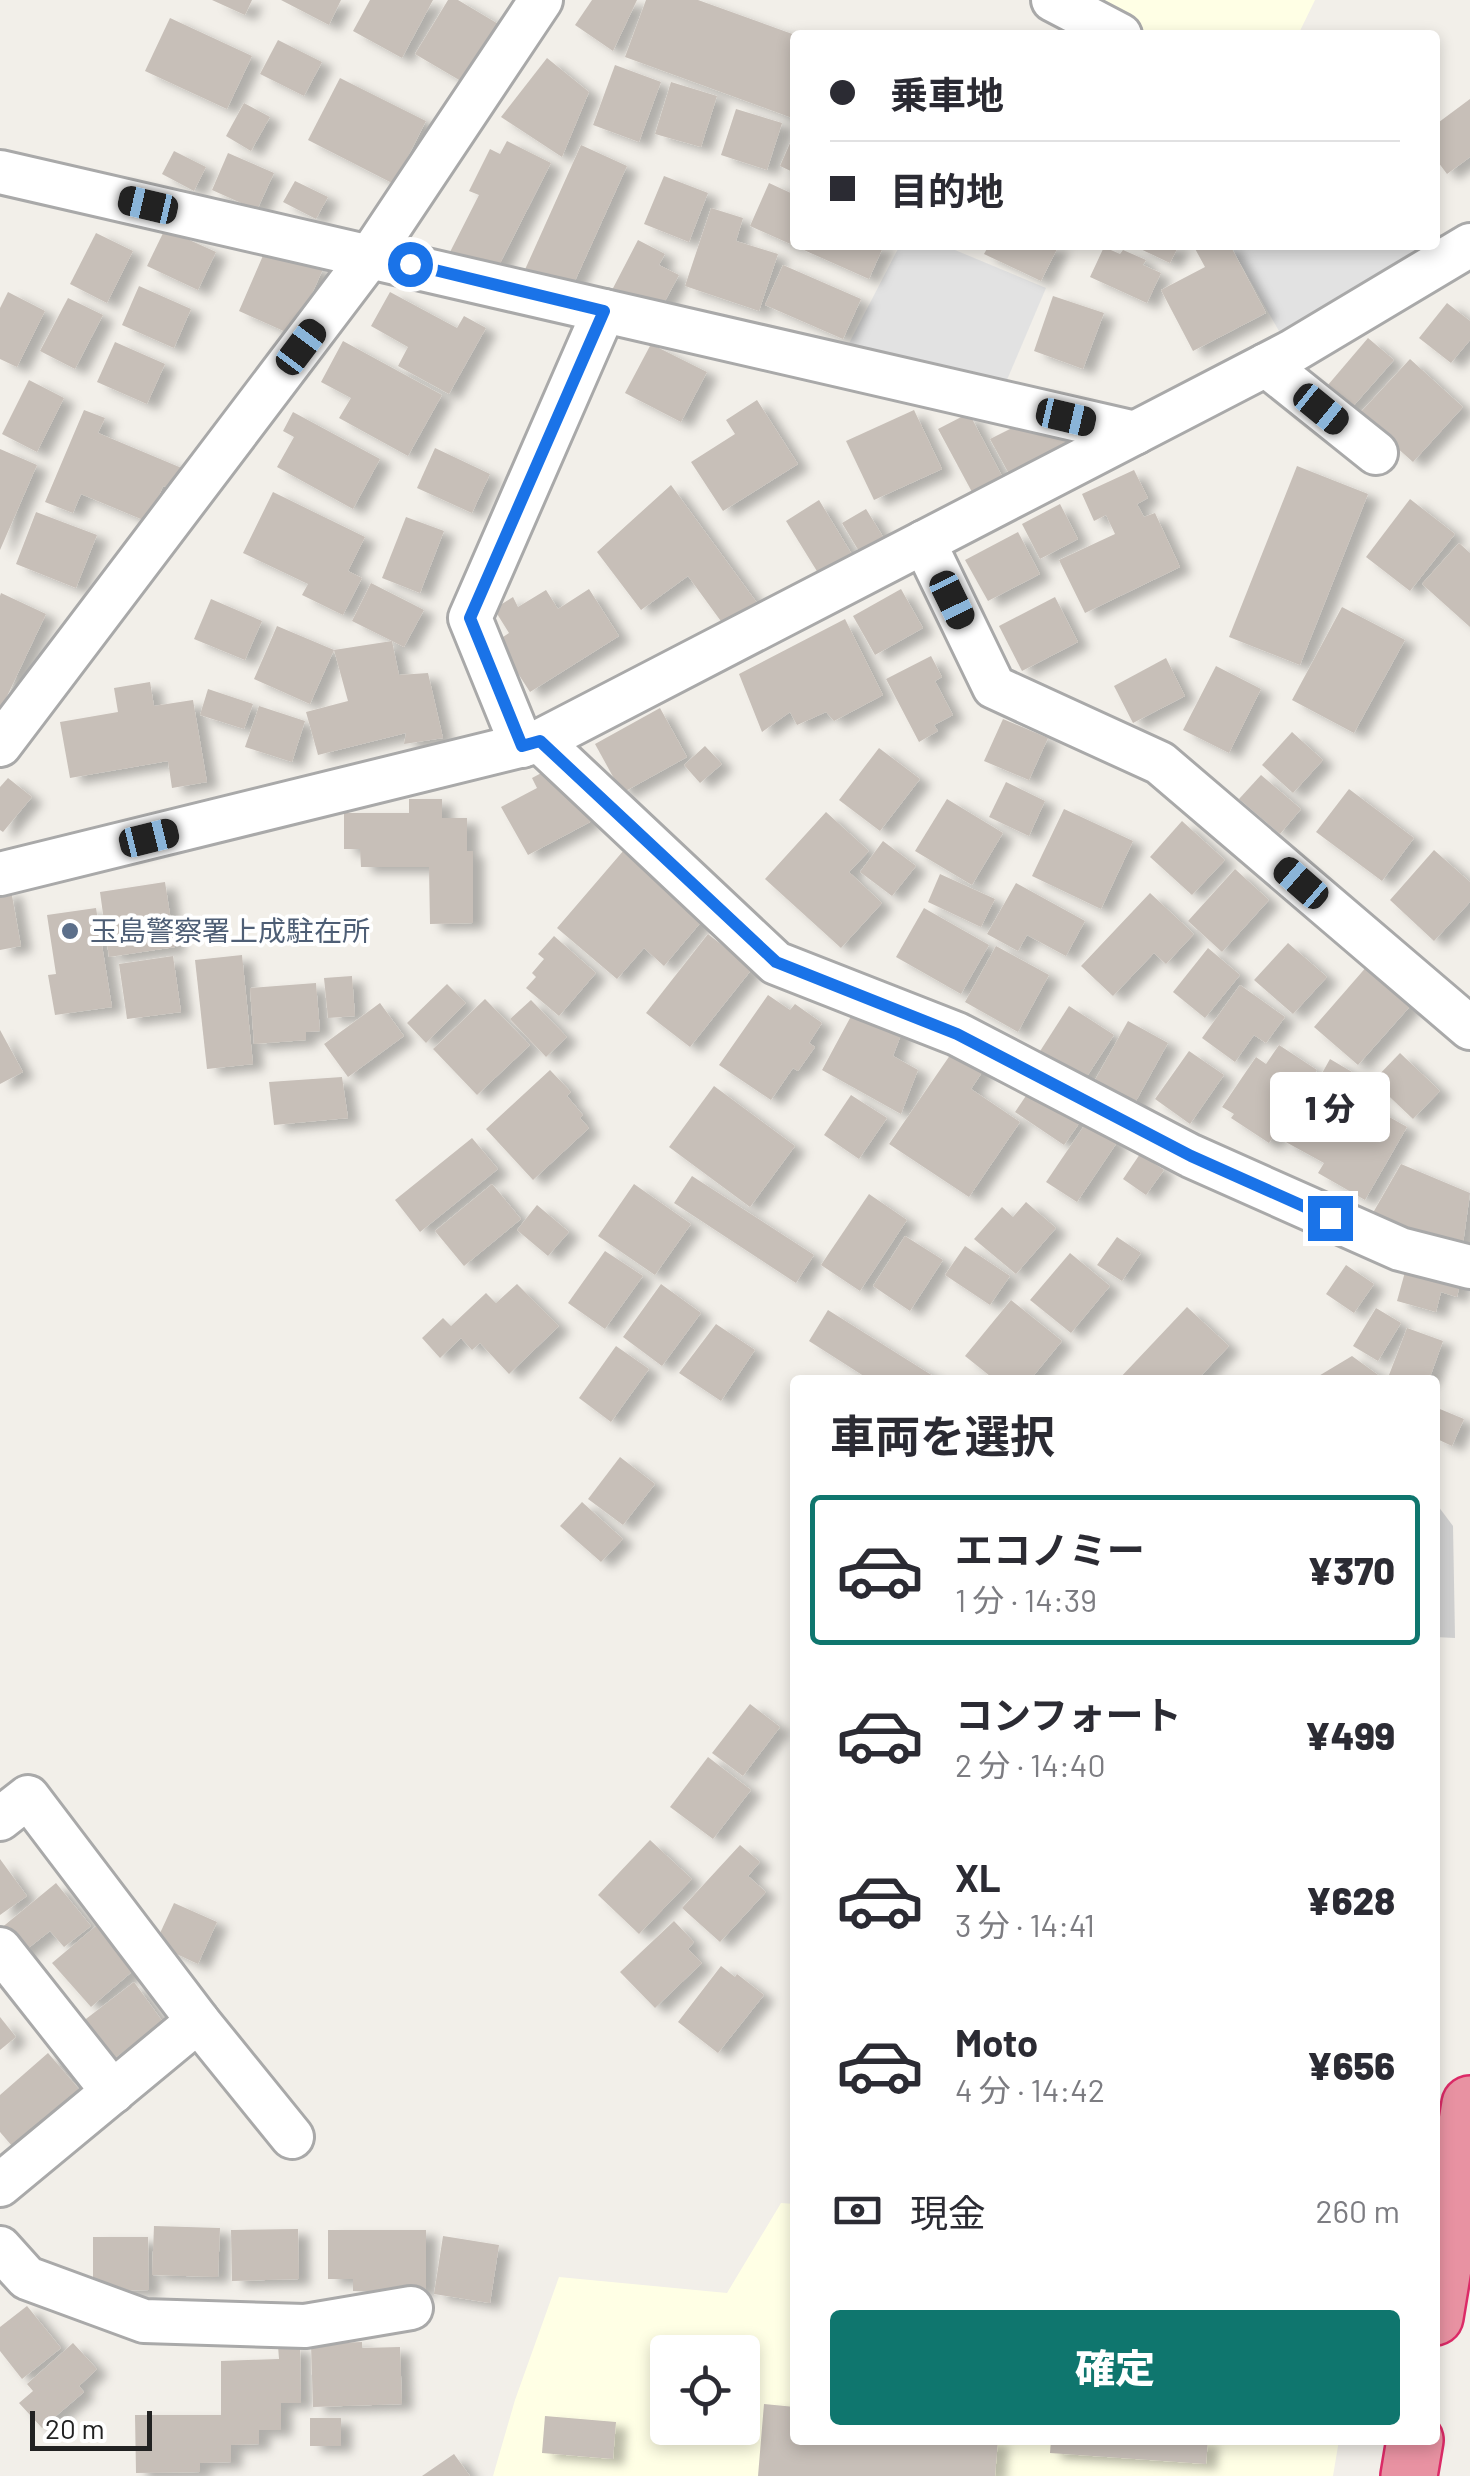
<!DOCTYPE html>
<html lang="ja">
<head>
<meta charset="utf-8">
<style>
  body { margin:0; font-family:Barlow,"Noto Sans JP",sans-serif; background:#f2f2f3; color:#2b2b33; height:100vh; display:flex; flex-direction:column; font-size:38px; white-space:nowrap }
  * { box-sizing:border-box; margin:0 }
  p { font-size:32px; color:#7c7c81 }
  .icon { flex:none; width:55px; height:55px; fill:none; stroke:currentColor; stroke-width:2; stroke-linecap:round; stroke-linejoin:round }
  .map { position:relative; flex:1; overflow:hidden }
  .side { position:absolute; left:790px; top:1375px; width:650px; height:1070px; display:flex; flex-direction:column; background:#fff; border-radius:10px; box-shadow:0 5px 15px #0003 }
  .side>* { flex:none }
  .top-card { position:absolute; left:790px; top:30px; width:650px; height:220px; border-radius:10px; box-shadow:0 5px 15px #0003; display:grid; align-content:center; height:220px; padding:0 40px; background:#fff }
  .tools { position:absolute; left:650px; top:2335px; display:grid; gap:20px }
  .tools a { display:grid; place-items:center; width:110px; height:110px; border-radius:10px; background:#fff; box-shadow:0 5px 15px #0003; font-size:50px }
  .scale { position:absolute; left:30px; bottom:25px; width:122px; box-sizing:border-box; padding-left:10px; border:5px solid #222; border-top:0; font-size:28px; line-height:35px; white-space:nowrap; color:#222; -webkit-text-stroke:8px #fff; paint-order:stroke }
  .end { position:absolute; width:45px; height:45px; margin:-22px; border:12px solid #1a73e8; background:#fff; box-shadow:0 0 0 5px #fff }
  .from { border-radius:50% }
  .bubble { position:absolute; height:70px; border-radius:10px; background:#fff; box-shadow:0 5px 15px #0003; font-size:32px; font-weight:800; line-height:70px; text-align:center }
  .car { position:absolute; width:30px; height:60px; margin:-30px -15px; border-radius:12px; box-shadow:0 0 8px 2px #0007; background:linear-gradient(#222 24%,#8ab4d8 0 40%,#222 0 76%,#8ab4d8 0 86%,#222 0) }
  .top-card b { display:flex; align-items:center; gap:35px; height:95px; font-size:38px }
  .top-card b+b { border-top:2px solid #e1e1e2 }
  .top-card i { width:25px; height:25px; background:#2b2b33 }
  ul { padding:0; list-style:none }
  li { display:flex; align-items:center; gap:30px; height:150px; margin:0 20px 15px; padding:0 20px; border:5px solid transparent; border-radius:10px }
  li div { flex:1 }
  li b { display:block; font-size:38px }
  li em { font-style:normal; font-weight:800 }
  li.on { border-color:#0f766e }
  li>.icon { width:90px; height:90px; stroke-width:1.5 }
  h2 { padding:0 40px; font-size:45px; line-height:120px }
  .pay { display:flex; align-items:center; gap:25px; height:110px; padding:0 40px; font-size:38px }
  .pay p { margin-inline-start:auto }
  .cta { display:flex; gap:20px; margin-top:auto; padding:20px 40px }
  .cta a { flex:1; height:115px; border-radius:10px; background:#0f766e; color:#fff; font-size:40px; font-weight:800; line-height:115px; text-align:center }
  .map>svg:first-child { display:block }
  .education { fill:#ffffe5; fill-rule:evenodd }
  .religious { fill:#d0d0d0 }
  .parking { fill:#e2e2e2 }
  .building { fill:#c7bfb8; filter:url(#shadow) }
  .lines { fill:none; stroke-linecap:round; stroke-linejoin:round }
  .street-casing { stroke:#a9a9a9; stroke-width:48 }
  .highway-casing { stroke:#dc2a67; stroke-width:60 }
  .street { stroke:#fff; stroke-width:42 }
  .highway { stroke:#e892a2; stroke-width:55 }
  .route { stroke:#1a73e8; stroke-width:12 }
  .service-dot { fill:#5c6f8a; stroke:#fff; stroke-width:4 }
  .labels { text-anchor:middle; stroke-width:8; stroke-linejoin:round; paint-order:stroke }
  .service-label { font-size:28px; fill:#4e5e75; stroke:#fff; text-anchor:start }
</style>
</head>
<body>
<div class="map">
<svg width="1470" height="2476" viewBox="0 0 1470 2476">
  <defs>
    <filter id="shadow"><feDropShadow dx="11" dy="6" stdDeviation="5" flood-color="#0004"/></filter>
  </defs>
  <rect width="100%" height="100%" fill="#f2efe9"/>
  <g class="education">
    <polygon points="1093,0 1315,0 1298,35 1150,35 1090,6"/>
    <path d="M 781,2203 L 795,2204 L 795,2440 L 1339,2440 L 1333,2476 L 493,2476 L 515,2400 L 559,2277 L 727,2293 ZM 668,2352 L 742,2352 L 742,2428 L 668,2428 Z"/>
  </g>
  <polygon class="religious" points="1435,1502 1453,1526 1455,1638 1435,1637"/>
  <g class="parking">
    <polygon points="1435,231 1466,248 1291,352 1230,245 1435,245"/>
    <polygon points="900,245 943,245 1046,288 998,401 842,357"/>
  </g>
  <g class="building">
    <polygon points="212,0 252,0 245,15"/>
    <polygon points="281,0 341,0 329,25"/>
    <polygon points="370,0 433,0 402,58 353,31"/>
    <polygon points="448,0 458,0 505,28 466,84 415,54"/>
    <polygon points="592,0 637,0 613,51 575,25"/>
    <polygon points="646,0 698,0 795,35 795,119 625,57"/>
    <polygon points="170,18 252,56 227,109 145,71"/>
    <polygon points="278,40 322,62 304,96 260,74"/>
    <polygon points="547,58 589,92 562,157 501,117"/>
    <polygon points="615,65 661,82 639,142 593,125"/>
    <polygon points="340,78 426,121 394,184 308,140"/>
    <polygon points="671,82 717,96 701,147 655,134"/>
    <polygon points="1470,99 1470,157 1447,174 1435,158 1435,125"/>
    <polygon points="244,103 270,117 251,151 226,136"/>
    <polygon points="736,109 782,123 767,170 721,155"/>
    <polygon points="795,132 795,173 780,166"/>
    <polygon points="507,141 551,163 493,277 449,254 479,195 469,191 490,149 500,154"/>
    <polygon points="581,145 627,166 569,294 523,274"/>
    <polygon points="174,151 206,167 194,191 162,174"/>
    <polygon points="228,153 274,173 257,210 212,190"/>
    <polygon points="664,176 708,193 689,242 644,224"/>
    <polygon points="295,181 328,197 316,219 283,202"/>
    <polygon points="769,183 795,195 795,245 884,245 869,279 750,226"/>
    <polygon points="711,208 743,218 736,241 778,254 759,311 685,286"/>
    <polygon points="165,229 216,252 198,290 147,266"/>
    <polygon points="96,233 133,251 107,303 70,284"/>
    <polygon points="638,240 665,254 659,265 679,275 657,316 611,292"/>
    <polygon points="989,245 1059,245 1041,281 984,254"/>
    <polygon points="1132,245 1179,245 1170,263"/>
    <polygon points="1193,245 1230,245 1266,313 1193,351 1161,290 1205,267"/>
    <polygon points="1104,247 1120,254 1123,250 1146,260 1143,265 1161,273 1147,303 1090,277"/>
    <polygon points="265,251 290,261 292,256 323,269 299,323 293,320 288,333 239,311"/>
    <polygon points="783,265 861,299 843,339 765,305"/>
    <polygon points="139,286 191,309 174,348 122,325"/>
    <polygon points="8,292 45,311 17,367 0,359 0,308"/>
    <polygon points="390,292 457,328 464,316 486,328 449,394 398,366 408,347 371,326"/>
    <polygon points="1053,296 1104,313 1083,369 1034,351"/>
    <polygon points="68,298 103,315 75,369 40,351"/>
    <polygon points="1447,303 1470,321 1470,340 1451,363 1419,338"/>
    <polygon points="1368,338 1394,360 1341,420 1316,399"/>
    <polygon points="343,341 442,395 408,456 339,418 351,398 321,382"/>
    <polygon points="115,342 165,364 147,404 97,382"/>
    <polygon points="651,344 707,372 681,422 625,393"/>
    <polygon points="1410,359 1463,407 1413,462 1359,414"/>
    <polygon points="29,380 64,398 37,452 2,434"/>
    <polygon points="757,400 798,464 723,511 691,462 735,434 726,420"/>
    <polygon points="84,410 105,418 98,433 184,469 175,490 163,486 148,522 81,494 73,513 45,502"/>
    <polygon points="914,410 942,469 874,500 846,441"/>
    <polygon points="293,412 380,459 353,509 277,467 294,437 283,431"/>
    <polygon points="969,413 1002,476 972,492 938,429"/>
    <polygon points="1026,421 1091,441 1014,483 990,439"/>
    <polygon points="435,448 490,474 472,513 417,488"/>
    <polygon points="0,449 37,465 0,550"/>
    <polygon points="1297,466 1368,494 1300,665 1229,637"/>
    <polygon points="1134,470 1148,498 1137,504 1144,517 1155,513 1180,567 1085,613 1059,560 1115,534 1106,515 1094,521 1082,494"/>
    <polygon points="671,485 763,611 731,635 688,576 641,610 597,552"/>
    <polygon points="273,492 365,537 348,571 362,578 343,615 302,595 308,584 243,553"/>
    <polygon points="1410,499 1455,534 1410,591 1366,557"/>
    <polygon points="819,500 856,561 823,581 786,521"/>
    <polygon points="1060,504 1078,539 1040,559 1022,524"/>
    <polygon points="866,509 887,543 863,558 842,523"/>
    <polygon points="36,512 97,535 76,588 16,564"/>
    <polygon points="406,517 444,531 420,593 382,578"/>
    <polygon points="1018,532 1040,574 988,601 965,560"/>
    <polygon points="1459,543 1470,553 1470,627 1422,584"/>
    <polygon points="371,583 424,610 404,647 392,641 399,675 428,673 443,738 404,744 406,733 318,755 306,712 348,701 334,650 392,641 352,621"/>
    <polygon points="589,589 619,636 530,692 497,641 509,633 494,609 513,597 518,607 546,590 558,609"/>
    <polygon points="901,589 923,628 875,655 853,616"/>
    <polygon points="1,593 46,614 0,711 0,596"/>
    <polygon points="1055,597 1078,642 1022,671 999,626"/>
    <polygon points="211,599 262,621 245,660 194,639"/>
    <polygon points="1342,607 1405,640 1354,733 1292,700"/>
    <polygon points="845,619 883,695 834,721 826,712 797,725 790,712 762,732 739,674"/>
    <polygon points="277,626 334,650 310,704 254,679"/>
    <polygon points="931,656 942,677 935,681 953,715 934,725 938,731 919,742 886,679"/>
    <polygon points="1166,658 1185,696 1133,723 1114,686"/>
    <polygon points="1216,666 1261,689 1229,753 1183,730"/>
    <polygon points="150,682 154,706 193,700 207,782 172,788 168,761 70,778 60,722 118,712 114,688"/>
    <polygon points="208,689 253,704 244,729 200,715"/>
    <polygon points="259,706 305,721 292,762 245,747"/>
    <polygon points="660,708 687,757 622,793 595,744"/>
    <polygon points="1003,719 1048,738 1029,780 984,761"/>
    <polygon points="1292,732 1323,760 1293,793 1262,765"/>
    <polygon points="705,746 722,764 700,783 684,765"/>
    <polygon points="879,748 920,779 880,831 839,800"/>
    <polygon points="560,763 592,821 528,855 501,807 537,788 532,778"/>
    <polygon points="1261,775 1301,809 1280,834 1239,799"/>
    <polygon points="8,778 32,797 3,832 0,830 0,787"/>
    <polygon points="1006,782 1045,801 1029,836 989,817"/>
    <polygon points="1349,789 1414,838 1382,881 1316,832"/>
    <polygon points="409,799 442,799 442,818 467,818 467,851 473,851 473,923 430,924 429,867 361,867 360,849 344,849 344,813 409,813"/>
    <polygon points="947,799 1003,833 972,885 915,851"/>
    <polygon points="1064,809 1133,841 1101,909 1032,876"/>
    <polygon points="826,812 869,851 849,872 882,903 841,948 765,879"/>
    <polygon points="1182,821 1225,860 1192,895 1150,857"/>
    <polygon points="883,841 916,866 892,896 860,872"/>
    <polygon points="630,843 713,908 664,966 644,948 617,979 557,928"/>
    <polygon points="1434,850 1470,882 1470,902 1434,941 1390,900"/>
    <polygon points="1235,869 1269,900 1222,952 1188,921"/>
    <polygon points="940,874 995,899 981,927 928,902"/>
    <polygon points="165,882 175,947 109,957 100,892"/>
    <polygon points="1016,883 1085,921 1066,956 1027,935 1018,951 987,934"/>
    <polygon points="11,890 21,946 0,950 0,892"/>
    <polygon points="1150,893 1194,934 1166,964 1154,953 1113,996 1081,966"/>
    <polygon points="96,908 112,1007 55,1015 48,975 56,974 47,915"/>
    <polygon points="924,908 989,945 961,994 896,957"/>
    <polygon points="708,934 752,969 690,1047 646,1013"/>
    <polygon points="554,936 596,973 559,1016 526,988 536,977 532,973 544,959 538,954"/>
    <polygon points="1288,943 1327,977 1293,1014 1254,980"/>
    <polygon points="996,946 1049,975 1018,1032 965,1002"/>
    <polygon points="1208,948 1240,975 1205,1018 1173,992"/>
    <polygon points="242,955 253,1064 207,1069 195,960"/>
    <polygon points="173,956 181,1012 127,1019 119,964"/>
    <polygon points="1368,965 1413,1003 1358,1065 1314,1027"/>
    <polygon points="352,976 355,1016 328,1018 324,978"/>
    <polygon points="316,983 320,1031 306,1032 306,1040 254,1044 250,988"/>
    <polygon points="447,984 466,1003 426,1043 407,1023"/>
    <polygon points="1240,985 1285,1017 1266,1043 1254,1035 1235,1062 1202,1038"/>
    <polygon points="768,995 790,1010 795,1004 822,1023 809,1043 815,1047 798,1071 793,1068 771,1100 719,1065"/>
    <polygon points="485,999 530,1045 477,1095 433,1049"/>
    <polygon points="531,1000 567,1037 546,1057 510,1019"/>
    <polygon points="380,1003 404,1036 348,1077 324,1044"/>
    <polygon points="1069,1006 1114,1035 1080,1087 1035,1059"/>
    <polygon points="856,1007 904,1027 893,1056 918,1070 901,1114 822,1070"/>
    <polygon points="1128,1021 1168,1043 1131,1110 1091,1087"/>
    <polygon points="0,1030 23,1072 0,1084"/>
    <polygon points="1279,1045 1317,1070 1269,1143 1231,1118 1234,1114 1222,1107 1256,1057 1266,1064"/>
    <polygon points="955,1048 985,1068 971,1089 1020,1122 969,1197 889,1144"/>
    <polygon points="1189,1051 1224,1075 1190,1124 1155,1099"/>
    <polygon points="1400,1053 1440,1091 1413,1119 1373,1081"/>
    <polygon points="1330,1059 1369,1082 1359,1100 1407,1127 1365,1200 1318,1173 1324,1163 1284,1141"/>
    <polygon points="550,1070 571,1092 567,1096 583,1115 580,1118 589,1128 533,1180 486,1129"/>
    <polygon points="342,1077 348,1118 274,1125 269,1082"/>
    <polygon points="1034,1084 1083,1118 1064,1145 1015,1112"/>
    <polygon points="714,1086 795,1146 750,1207 669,1147"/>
    <polygon points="851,1095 887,1118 859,1159 824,1135"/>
    <polygon points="1088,1120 1118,1141 1077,1202 1046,1182"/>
    <polygon points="472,1138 498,1169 420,1232 395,1200"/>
    <polygon points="1140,1154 1164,1170 1146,1195 1123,1179"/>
    <polygon points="1401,1164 1470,1193 1462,1251 1370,1218"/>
    <polygon points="692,1176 814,1255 796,1283 674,1203"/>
    <polygon points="492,1184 521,1219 464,1266 435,1231"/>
    <polygon points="634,1184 691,1224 655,1275 598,1236"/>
    <polygon points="869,1194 907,1220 860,1291 821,1265"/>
    <polygon points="1026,1202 1056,1228 1016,1274 974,1239 1002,1207 1013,1217"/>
    <polygon points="537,1205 569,1232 548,1256 517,1230"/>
    <polygon points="905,1236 943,1260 910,1311 873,1286"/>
    <polygon points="1117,1237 1141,1253 1122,1281 1097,1265"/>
    <polygon points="965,1246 1010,1276 990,1305 945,1275"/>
    <polygon points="605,1251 643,1276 605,1329 568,1303"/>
    <polygon points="1070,1253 1110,1286 1071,1333 1030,1300"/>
    <polygon points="1408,1261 1462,1276 1457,1297 1441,1292 1436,1312 1397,1301"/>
    <polygon points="1346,1265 1374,1284 1354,1313 1326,1294"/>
    <polygon points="517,1284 559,1326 509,1374 480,1343 472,1350 461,1338 440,1358 422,1338 443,1318 451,1326 486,1293 496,1303"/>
    <polygon points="661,1284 701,1313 662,1366 623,1337"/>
    <polygon points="1011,1300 1062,1341 1030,1380 995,1380 965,1356"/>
    <polygon points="1187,1307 1229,1346 1197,1380 1118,1380"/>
    <polygon points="1376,1308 1401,1323 1378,1361 1353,1346"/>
    <polygon points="828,1310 933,1376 930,1380 870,1380 809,1341"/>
    <polygon points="716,1324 755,1350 721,1401 679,1373"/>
    <polygon points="1407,1328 1443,1341 1429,1380 1404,1380 1389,1375"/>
    <polygon points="616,1346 649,1369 611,1422 579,1398"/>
    <polygon points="1352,1356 1385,1380 1312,1380"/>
    <polygon points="1435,1407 1464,1419 1452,1446 1435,1438"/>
    <polygon points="620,1457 655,1484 623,1525 588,1499"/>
    <polygon points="582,1502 623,1539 601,1562 560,1526"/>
    <polygon points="750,1704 780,1727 743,1776 712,1753"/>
    <polygon points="708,1757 751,1790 713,1839 670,1807"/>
    <polygon points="650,1840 692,1879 639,1934 598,1895"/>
    <polygon points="740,1845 760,1862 748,1876 766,1892 720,1942 682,1908"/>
    <polygon points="0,1859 27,1896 0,1915"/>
    <polygon points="56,1883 91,1926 64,1947 50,1931 17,1957 0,1929"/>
    <polygon points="174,1903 217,1922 198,1964 155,1944"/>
    <polygon points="674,1921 694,1942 688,1949 702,1963 655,2008 620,1972"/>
    <polygon points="96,1926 134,1970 91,2007 52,1963"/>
    <polygon points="721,1966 735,1977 737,1974 764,1995 718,2053 678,2022"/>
    <polygon points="134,1982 163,2022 111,2061 82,2022"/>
    <polygon points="0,2017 16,2037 0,2050"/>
    <polygon points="48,2053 85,2096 18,2153 0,2132 0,2095"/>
    <polygon points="154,2226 220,2228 218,2277 152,2275"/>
    <polygon points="298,2229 299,2279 232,2281 231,2230"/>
    <polygon points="328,2230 426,2230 426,2291 353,2291 353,2279 328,2279"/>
    <polygon points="443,2236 499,2245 490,2303 434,2294"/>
    <polygon points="93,2237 148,2237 149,2290 93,2291"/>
    <polygon points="27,2306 61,2348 22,2379 0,2351 0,2327"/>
    <polygon points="362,2342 362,2348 400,2347 402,2404 313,2407 311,2344"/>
    <polygon points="73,2343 97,2369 79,2386 84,2392 42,2428 19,2403 33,2391 27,2384"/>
    <polygon points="278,2346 300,2346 301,2403 281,2403 281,2430 259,2430 259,2444 231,2445 231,2462 200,2463 200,2472 136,2473 135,2415 221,2415 221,2361 279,2359"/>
    <polygon points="764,2404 795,2407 795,2440 998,2440 995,2476 758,2476"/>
    <polygon points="545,2416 616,2422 613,2459 542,2453"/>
    <rect x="310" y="2418" width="31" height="28"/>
    <polygon points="1051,2440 1208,2440 1206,2464 1050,2453"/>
    <polygon points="454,2454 470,2476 422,2476"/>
  </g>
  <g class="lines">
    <defs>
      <g id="street">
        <polyline points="1053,0 1120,35"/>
        <polyline points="0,172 1135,433"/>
        <polyline points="1266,365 1376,453"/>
        <polyline points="924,542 994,687 1160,763 1470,1028"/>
        <polyline points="540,741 776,963 957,1034 1191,1156 1400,1249 1470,1267"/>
        <polyline points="0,745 371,255 541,0"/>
        <polyline points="522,746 470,618 604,311"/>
        <polyline points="0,874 540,741 1291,352 1470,245"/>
        <polyline points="0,1819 28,1797 198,2021 292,2137"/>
        <polyline points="0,1949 113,2092"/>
        <polyline points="0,2185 198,2021"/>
        <polyline points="0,2248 27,2278 144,2321 305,2326 411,2308"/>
      </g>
      <g id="highway">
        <polyline points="1435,2317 1470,2104"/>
        <polyline points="1409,2476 1415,2440"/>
      </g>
    </defs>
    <use href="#street" class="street-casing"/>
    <use href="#highway" class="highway-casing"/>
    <use href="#street" class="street"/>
    <use href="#highway" class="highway"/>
  </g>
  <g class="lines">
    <polyline class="route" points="410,264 604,311 470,618 522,746 540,741 776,962 957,1034 1191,1156 1330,1218"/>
  </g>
  <circle class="service-dot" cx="70" cy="931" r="10"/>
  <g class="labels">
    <g class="service-label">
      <text x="90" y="941">玉島警察署上成駐在所</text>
    </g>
  </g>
</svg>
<div class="tools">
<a><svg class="icon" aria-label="locate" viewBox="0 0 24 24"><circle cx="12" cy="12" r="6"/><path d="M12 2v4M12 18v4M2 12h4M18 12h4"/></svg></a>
</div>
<div class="scale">20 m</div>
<i class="end from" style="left:410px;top:264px"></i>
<i class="end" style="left:1330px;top:1218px"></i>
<div class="bubble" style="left:1270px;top:1072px;width:120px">1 分</div>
<i class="car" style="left:148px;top:205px;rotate:283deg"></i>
<i class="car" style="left:301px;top:347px;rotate:37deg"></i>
<i class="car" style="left:1321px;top:409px;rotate:129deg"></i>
<i class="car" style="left:1066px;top:417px;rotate:103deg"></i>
<i class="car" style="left:952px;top:600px;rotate:154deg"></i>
<i class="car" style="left:149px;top:838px;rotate:76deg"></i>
<i class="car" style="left:1301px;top:883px;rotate:311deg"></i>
<div class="top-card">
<b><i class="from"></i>乗車地</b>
<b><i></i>目的地</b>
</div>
<section class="side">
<h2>車両を選択</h2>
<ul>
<li class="on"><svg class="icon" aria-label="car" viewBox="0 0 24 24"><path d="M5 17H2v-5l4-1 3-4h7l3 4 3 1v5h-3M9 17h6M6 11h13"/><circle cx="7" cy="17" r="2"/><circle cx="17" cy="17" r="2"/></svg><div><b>エコノミー</b><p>1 分 · 14:39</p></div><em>¥370</em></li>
<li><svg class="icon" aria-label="car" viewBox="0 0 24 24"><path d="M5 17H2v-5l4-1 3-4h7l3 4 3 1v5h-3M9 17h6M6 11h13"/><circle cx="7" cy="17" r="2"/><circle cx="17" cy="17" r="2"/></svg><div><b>コンフォート</b><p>2 分 · 14:40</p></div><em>¥499</em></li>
<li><svg class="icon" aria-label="car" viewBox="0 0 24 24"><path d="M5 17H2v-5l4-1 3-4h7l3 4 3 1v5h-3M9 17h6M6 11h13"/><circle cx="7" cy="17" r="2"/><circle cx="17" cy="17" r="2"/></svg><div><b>XL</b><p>3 分 · 14:41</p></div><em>¥628</em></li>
<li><svg class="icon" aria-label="car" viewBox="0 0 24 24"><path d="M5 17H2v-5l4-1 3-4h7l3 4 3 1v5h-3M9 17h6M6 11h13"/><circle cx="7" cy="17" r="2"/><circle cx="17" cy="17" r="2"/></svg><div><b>Moto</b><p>4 分 · 14:42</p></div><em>¥656</em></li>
</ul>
<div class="pay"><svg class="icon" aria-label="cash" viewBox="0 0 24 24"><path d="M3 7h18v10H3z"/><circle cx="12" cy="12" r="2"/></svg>現金<p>260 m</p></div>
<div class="cta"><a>確定</a></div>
</section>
</div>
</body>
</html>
